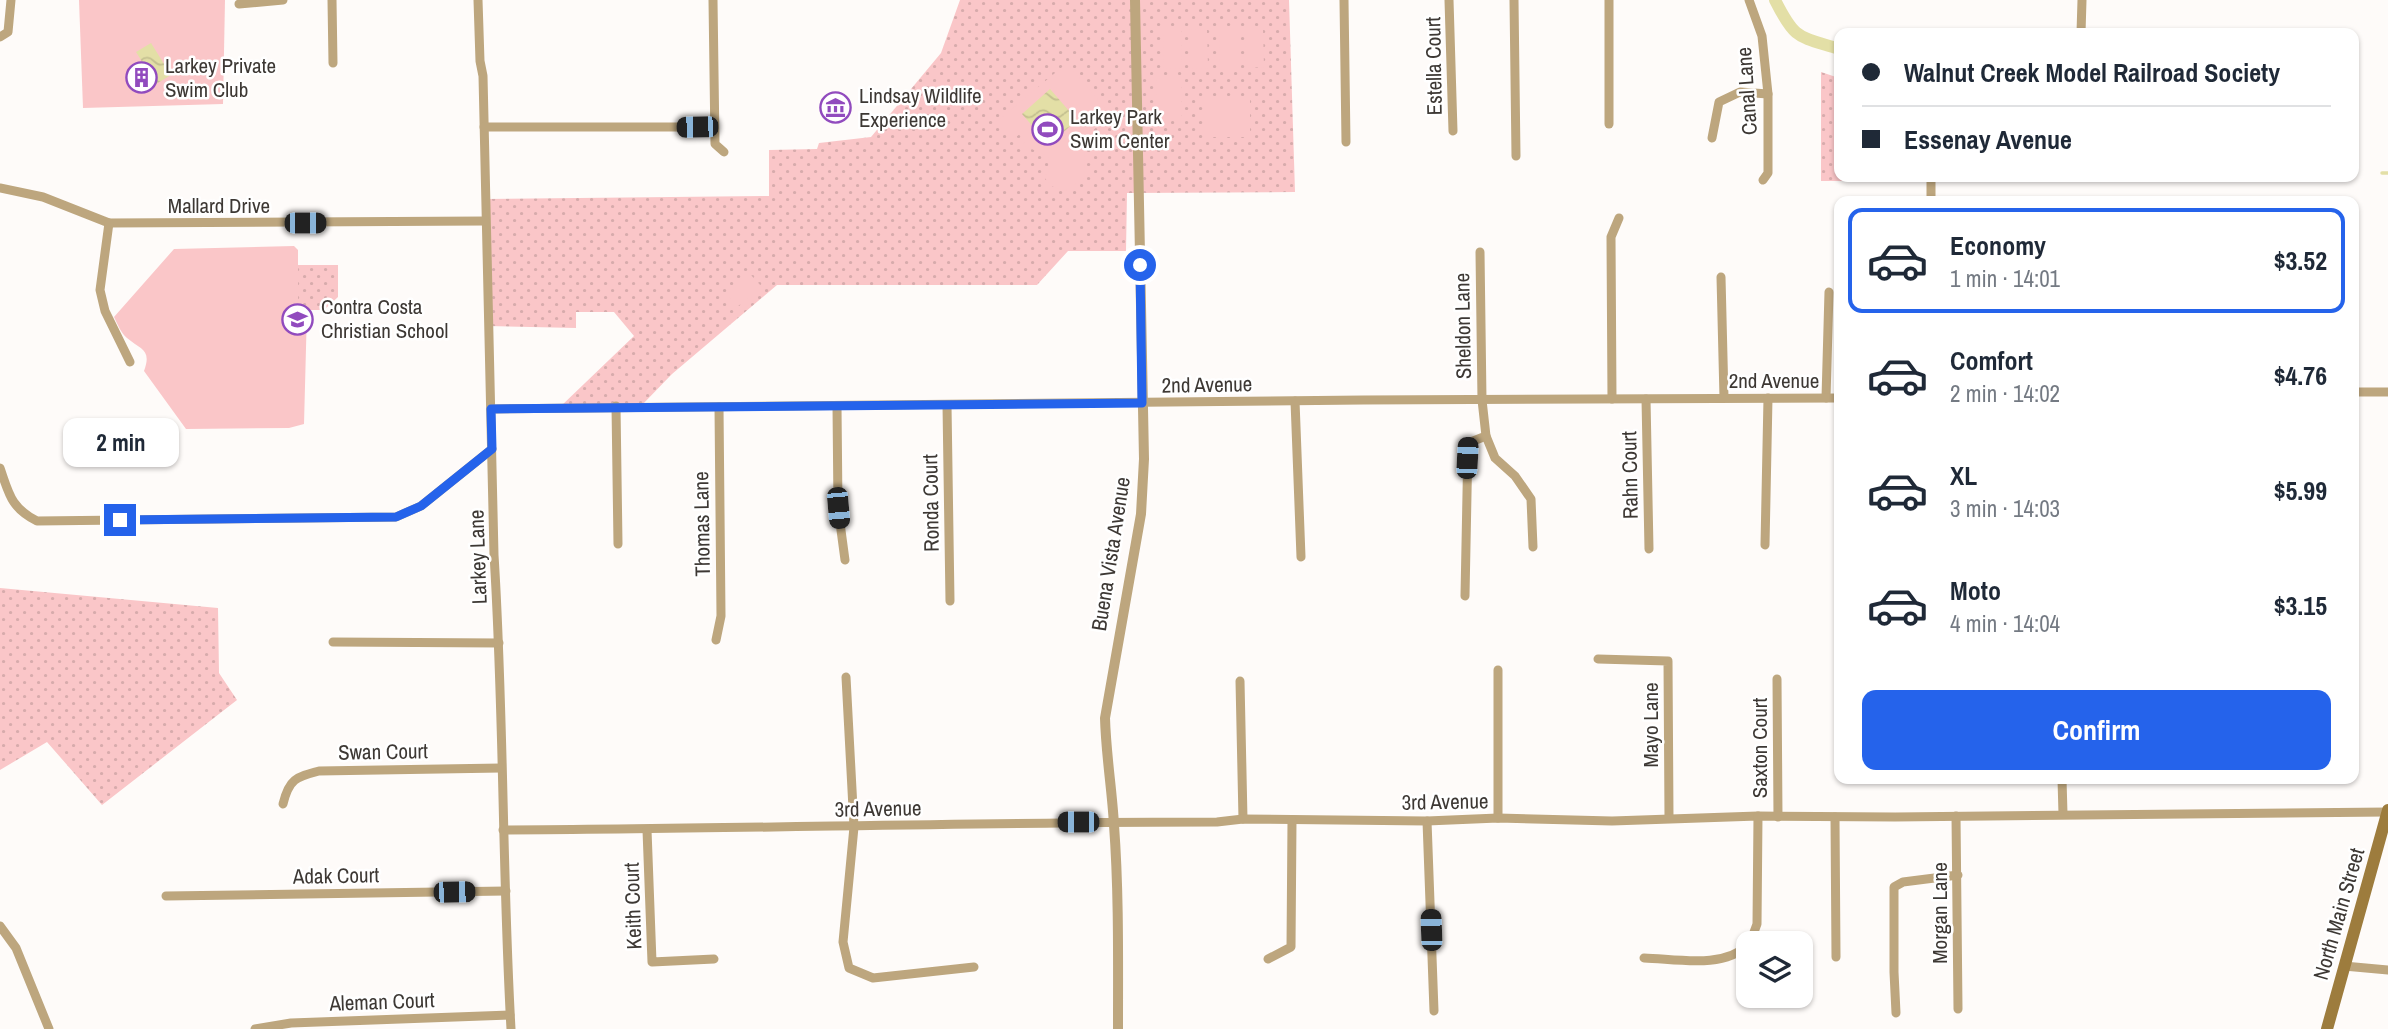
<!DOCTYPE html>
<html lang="en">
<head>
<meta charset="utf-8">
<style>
  body { margin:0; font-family:"Archivo Narrow",sans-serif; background:#f6f6f7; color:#1f2937; height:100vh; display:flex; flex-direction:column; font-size:26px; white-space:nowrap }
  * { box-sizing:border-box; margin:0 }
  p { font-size:23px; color:#747a83 }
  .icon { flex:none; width:38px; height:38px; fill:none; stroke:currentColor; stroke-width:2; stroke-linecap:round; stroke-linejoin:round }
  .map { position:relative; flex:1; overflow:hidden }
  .sheet { position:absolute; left:1834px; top:196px; width:525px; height:588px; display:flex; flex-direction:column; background:#fff; border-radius:14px; box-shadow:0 2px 5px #0004 }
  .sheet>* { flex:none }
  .banner { position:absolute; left:1834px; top:28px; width:525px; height:154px; border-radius:14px; box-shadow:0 2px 5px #0004; display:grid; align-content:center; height:154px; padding:0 28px; background:#fff }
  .fabs { position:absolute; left:1736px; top:931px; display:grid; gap:14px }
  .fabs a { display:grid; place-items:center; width:77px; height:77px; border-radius:14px; background:#fff; box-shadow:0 2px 5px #0004; font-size:35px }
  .end { position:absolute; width:32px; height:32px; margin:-16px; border:9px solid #2563eb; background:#fff; box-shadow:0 0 0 4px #fff }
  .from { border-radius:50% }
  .bubble { position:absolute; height:49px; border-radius:14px; background:#fff; box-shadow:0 2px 5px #0004; font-size:23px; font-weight:800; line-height:49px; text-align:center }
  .car { position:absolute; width:21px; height:42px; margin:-21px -10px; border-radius:9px; box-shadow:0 0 5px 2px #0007; background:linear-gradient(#222 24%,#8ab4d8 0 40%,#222 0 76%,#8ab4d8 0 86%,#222 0) }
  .banner b { display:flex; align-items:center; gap:24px; height:66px; font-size:26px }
  .banner b+b { border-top:2px solid #e0e1e3 }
  .banner i { width:18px; height:18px; background:#1f2937 }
  ul { padding:12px 0 0; list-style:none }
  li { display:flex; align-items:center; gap:21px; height:105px; margin:0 14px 10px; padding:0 14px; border:4px solid transparent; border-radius:14px }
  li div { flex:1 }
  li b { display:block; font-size:26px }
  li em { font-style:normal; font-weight:800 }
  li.current { border-color:#2563eb }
  li>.icon { width:63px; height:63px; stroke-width:1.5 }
  .cta { display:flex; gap:14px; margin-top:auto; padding:14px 28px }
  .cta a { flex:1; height:80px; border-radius:14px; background:#2563eb; color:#fff; font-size:28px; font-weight:800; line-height:80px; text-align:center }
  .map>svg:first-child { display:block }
  .grass { fill:url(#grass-dots) }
  .pitch { fill:#fac6c8 }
  .water { fill:url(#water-waves) }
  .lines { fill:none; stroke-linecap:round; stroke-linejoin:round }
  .stream { stroke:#e3dfa6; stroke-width:3.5 }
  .canal { stroke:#e3dfa6; stroke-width:12 }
  .minor { stroke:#bda67e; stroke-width:9 }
  .tertiary { stroke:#bda67e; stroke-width:10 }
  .secondary { stroke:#9d7c3d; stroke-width:12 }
  .route { stroke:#2563eb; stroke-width:9 }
  .labels { text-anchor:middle; stroke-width:5; stroke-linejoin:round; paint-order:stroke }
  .poi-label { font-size:21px; fill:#3d3834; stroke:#fff; text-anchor:start }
  .street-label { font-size:21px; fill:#3d3834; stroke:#fff }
</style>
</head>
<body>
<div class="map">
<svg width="2388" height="1029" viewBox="0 0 2388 1029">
  <defs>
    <pattern id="grass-dots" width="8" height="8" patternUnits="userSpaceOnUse" patternTransform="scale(1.75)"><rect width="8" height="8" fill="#fac6c8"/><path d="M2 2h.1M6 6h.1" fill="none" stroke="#d7abac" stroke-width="1.8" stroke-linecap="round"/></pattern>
    <pattern id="water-waves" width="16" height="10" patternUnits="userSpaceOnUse" patternTransform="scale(1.75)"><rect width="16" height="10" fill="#e3dfa6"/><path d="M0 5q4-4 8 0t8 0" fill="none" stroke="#c4c090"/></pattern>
  </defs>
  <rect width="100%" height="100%" fill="#fefbf9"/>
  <g class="grass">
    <polygon points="960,0 1289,0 1295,192 1127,193 1126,251 1068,251 1037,285 777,285 672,374 641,406 560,407 634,336 614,312 576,312 576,328 488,326 485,199 769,196 769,150 817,149 819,143 871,137 941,53"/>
    <polygon points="1821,72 1839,78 1839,177 1931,177 1931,181 1821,181"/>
    <polygon points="298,265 338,265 338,297 324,310 298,310"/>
    <polygon points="0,588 218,608 219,673 237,700 102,805 47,742 0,770"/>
  </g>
  <g class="pitch">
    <polygon points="79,0 225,0 223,104 83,108"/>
    <polygon points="1245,28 1263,28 1264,67 1246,68"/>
    <polygon points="1163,29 1181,29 1182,68 1164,69"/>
    <polygon points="1207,29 1208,68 1190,69 1189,30"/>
    <polygon points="1219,29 1238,29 1238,68 1220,68"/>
    <polygon points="1067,63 1110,114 1084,139 1085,178 1065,191 1051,186 1044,177 1048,172 1049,157 1023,145 1025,140 1020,134 1011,140 996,122"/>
    <rect x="1157" y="78" width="24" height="42"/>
    <rect x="1205" y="100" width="45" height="37"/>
    <path d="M 294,246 L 298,250 L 298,310 L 307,310 L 304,424 L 289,428 L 186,429 L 144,371 C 152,349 141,350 127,338 C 121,333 118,325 114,317 L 174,249 Z"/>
    <polygon points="750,274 762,287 737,307 726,294"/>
  </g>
  <g class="water">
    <polygon points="151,43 171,75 156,84 136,52"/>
    <polygon points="1050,89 1077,120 1049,145 1022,114"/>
  </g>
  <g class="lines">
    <polyline class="stream" points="2382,173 2388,173"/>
    <path class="canal" d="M 1775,0 C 1795,40 1798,36 1839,49"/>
    <g class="minor">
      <polyline points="332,0 333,63"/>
      <path d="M 478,0 L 480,61 L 483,76 L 494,555 C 504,713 502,871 511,1029"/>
      <polyline points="713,0 715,144 724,152"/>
      <polyline points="1344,0 1346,142"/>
      <polyline points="1449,0 1453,131"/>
      <polyline points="1514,0 1516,156"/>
      <polyline points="1609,0 1609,124"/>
      <polyline points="1749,0 1762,36 1768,94 1768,173 1763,180"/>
      <polyline points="239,4 283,0"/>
      <polyline points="2081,33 2082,0"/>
      <polyline points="0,37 8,32 11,0"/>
      <polyline points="484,127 697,127"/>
      <polyline points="1712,138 1719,102 1740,92 1768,94"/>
      <polyline points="1931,177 1931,201"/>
      <polyline points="0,188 43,197 109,223 485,221"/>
      <polyline points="109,223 100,290 105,311 130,362"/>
      <polyline points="1480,252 1482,400 1486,436 1495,458 1515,476 1531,499 1533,547"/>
      <polyline points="1721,277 1724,398"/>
      <polyline points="2354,392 2388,392"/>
      <polyline points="1826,398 1829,292"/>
      <polyline points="1612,399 1611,237 1619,218"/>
      <polyline points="1646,399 1649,549"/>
      <polyline points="1295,401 1301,557"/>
      <polyline points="947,405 950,601"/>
      <polyline points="616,406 618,544"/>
      <polyline points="837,406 838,508 845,560"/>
      <polyline points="491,409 1363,400 1839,398"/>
      <path d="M 0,468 C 9,494 11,508 37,521 L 396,517 L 421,506 L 492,449"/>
      <polyline points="1765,545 1768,398"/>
      <polyline points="1465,596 1468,443 1486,436"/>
      <polyline points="716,640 721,616 719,407"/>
      <polyline points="333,642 499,643"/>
      <polyline points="1598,659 1668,661 1669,817"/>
      <polyline points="1498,670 1498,818"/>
      <polyline points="846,677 854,827 843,942 849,968 873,978 974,967"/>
      <polyline points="1777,679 1778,817"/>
      <polyline points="1240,681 1243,819"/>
      <polyline points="2062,779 2063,814"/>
      <path d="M 283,804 C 289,779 296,777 319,771 L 501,768"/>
      <polyline points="1956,816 1958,1009"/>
      <polyline points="1835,817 1836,957"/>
      <polyline points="1427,821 1434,1011"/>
      <path d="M 503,830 C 741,829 979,822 1217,822 L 1243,819 L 1427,821 L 1498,818 L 1612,821 L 1758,816 L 1895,817 L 2388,812"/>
      <polyline points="647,830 652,962 714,959"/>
      <polyline points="166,896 506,891"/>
      <polyline points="0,926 16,948 49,1029"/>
      <polyline points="1750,943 1757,924 1758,816"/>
      <path d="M 1644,958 C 1677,959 1723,969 1748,945"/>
      <polyline points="1268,959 1291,947 1292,821"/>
      <polyline points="2344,966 2388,970"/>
      <polyline points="1896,1013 1894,972 1894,887 1903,882 1958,875"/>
      <polyline points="255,1029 291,1023 510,1015"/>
    </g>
    <path class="tertiary" d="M 1118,1029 C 1118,961 1119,893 1114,825 C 1112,789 1106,755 1105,718 L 1141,514 L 1144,459 L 1135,0"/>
    <polyline class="secondary" points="2327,1029 2388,810"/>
  </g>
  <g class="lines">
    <polyline class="route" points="120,520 396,517 421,506 492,449 491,409 1142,403 1140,265"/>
  </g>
  <defs>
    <symbol id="building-ring" viewBox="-11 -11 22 22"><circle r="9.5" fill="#fff" stroke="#914bbe" stroke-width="1.5"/><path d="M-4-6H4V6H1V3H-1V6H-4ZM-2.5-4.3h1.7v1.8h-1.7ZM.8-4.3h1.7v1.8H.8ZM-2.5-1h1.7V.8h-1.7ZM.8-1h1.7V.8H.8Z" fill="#914bbe"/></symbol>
    <symbol id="museum-ring" viewBox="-11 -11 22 22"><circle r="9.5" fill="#fff" stroke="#914bbe" stroke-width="1.5"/><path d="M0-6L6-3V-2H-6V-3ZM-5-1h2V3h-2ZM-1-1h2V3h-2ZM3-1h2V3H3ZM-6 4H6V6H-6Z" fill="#914bbe"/></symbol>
    <symbol id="stadium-ring" viewBox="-11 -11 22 22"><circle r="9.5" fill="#fff" stroke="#914bbe" stroke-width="1.5"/><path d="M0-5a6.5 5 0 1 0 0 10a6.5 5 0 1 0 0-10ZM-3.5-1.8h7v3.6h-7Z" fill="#914bbe"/></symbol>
    <symbol id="school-ring" viewBox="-11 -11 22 22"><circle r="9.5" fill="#fff" stroke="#914bbe" stroke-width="1.5"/><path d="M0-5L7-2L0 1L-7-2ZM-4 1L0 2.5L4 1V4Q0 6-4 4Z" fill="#914bbe"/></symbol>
  </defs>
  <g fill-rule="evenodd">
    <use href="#building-ring" x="124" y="60" width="35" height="35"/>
    <use href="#museum-ring" x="818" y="90" width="35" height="35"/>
    <use href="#stadium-ring" x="1030" y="112" width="35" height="35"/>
    <use href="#school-ring" x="280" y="302" width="35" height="35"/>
  </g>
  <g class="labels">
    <g class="poi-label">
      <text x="165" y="73">Larkey Private<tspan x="165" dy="24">Swim Club</tspan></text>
      <text x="859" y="103">Lindsay Wildlife<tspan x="859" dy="24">Experience</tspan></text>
      <text x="1070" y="124">Larkey Park<tspan x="1070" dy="24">Swim Center</tspan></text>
      <text x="321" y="314">Contra Costa<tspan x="321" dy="24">Christian School</tspan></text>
    </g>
    <g class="street-label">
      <text transform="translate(1434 66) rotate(-91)" y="7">Estella Court</text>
      <text transform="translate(1747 91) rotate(-94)" y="7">Canal Lane</text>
      <text x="219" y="213">Mallard Drive</text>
      <text transform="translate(1463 326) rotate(-91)" y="7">Sheldon Lane</text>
      <text x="1774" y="388">2nd Avenue</text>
      <text transform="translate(1207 385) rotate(-1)" y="7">2nd Avenue</text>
      <text transform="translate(1630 475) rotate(-91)" y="7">Rahn Court</text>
      <text transform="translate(931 503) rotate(-91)" y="7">Ronda Court</text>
      <text transform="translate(702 524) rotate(-91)" y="7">Thomas Lane</text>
      <text transform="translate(1111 554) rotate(-81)" y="7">Buena Vista Avenue</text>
      <text transform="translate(478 557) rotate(-92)" y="7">Larkey Lane</text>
      <text transform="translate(1651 725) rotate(-90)" y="7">Mayo Lane</text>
      <text transform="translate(1760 748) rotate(-90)" y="7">Saxton Court</text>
      <text transform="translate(383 752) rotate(-1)" y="7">Swan Court</text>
      <text transform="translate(1445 802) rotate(-1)" y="7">3rd Avenue</text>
      <text transform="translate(878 809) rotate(-1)" y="7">3rd Avenue</text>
      <text transform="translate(336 876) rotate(-1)" y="7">Adak Court</text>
      <text transform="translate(633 906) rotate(-92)" y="7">Keith Court</text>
      <text transform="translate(1940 913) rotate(-90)" y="7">Morgan Lane</text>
      <text transform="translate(2339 914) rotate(-74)" y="7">North Main Street</text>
      <text transform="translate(382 1002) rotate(-2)" y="7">Aleman Court</text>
    </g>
  </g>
</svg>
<div class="fabs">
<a><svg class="icon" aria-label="layers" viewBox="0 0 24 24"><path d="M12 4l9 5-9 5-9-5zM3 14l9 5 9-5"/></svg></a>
</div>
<i class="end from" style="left:1140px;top:265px"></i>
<i class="end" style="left:120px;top:520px"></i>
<div class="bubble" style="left:63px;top:418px;width:116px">2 min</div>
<i class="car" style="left:697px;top:127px;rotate:269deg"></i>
<i class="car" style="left:305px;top:223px;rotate:90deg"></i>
<i class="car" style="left:1467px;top:458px;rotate:3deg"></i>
<i class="car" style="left:838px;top:508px;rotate:175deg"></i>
<i class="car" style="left:1078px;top:822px;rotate:270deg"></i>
<i class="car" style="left:454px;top:892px;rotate:89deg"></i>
<i class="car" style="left:1431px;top:930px;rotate:358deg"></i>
<div class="banner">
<b><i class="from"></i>Walnut Creek Model Railroad Society</b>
<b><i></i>Essenay Avenue</b>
</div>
<section class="sheet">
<ul>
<li class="current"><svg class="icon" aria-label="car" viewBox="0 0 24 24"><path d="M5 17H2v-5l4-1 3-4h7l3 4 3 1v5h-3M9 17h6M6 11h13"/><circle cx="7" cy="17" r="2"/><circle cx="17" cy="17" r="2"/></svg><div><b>Economy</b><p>1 min · 14:01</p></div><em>$3.52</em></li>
<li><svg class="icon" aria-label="car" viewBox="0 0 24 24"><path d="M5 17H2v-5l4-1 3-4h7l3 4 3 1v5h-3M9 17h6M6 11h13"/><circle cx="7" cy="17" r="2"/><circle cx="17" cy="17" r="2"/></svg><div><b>Comfort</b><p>2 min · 14:02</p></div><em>$4.76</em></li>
<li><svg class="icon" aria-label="car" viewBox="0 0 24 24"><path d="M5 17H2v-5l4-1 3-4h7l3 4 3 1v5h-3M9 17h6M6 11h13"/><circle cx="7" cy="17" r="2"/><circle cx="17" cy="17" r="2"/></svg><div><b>XL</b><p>3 min · 14:03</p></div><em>$5.99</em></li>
<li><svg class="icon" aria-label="car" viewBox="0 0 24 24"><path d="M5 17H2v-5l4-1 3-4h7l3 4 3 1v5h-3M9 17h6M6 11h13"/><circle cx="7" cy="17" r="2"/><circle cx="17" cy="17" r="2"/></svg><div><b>Moto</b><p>4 min · 14:04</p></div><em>$3.15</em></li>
</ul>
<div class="cta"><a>Confirm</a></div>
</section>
</div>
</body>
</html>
